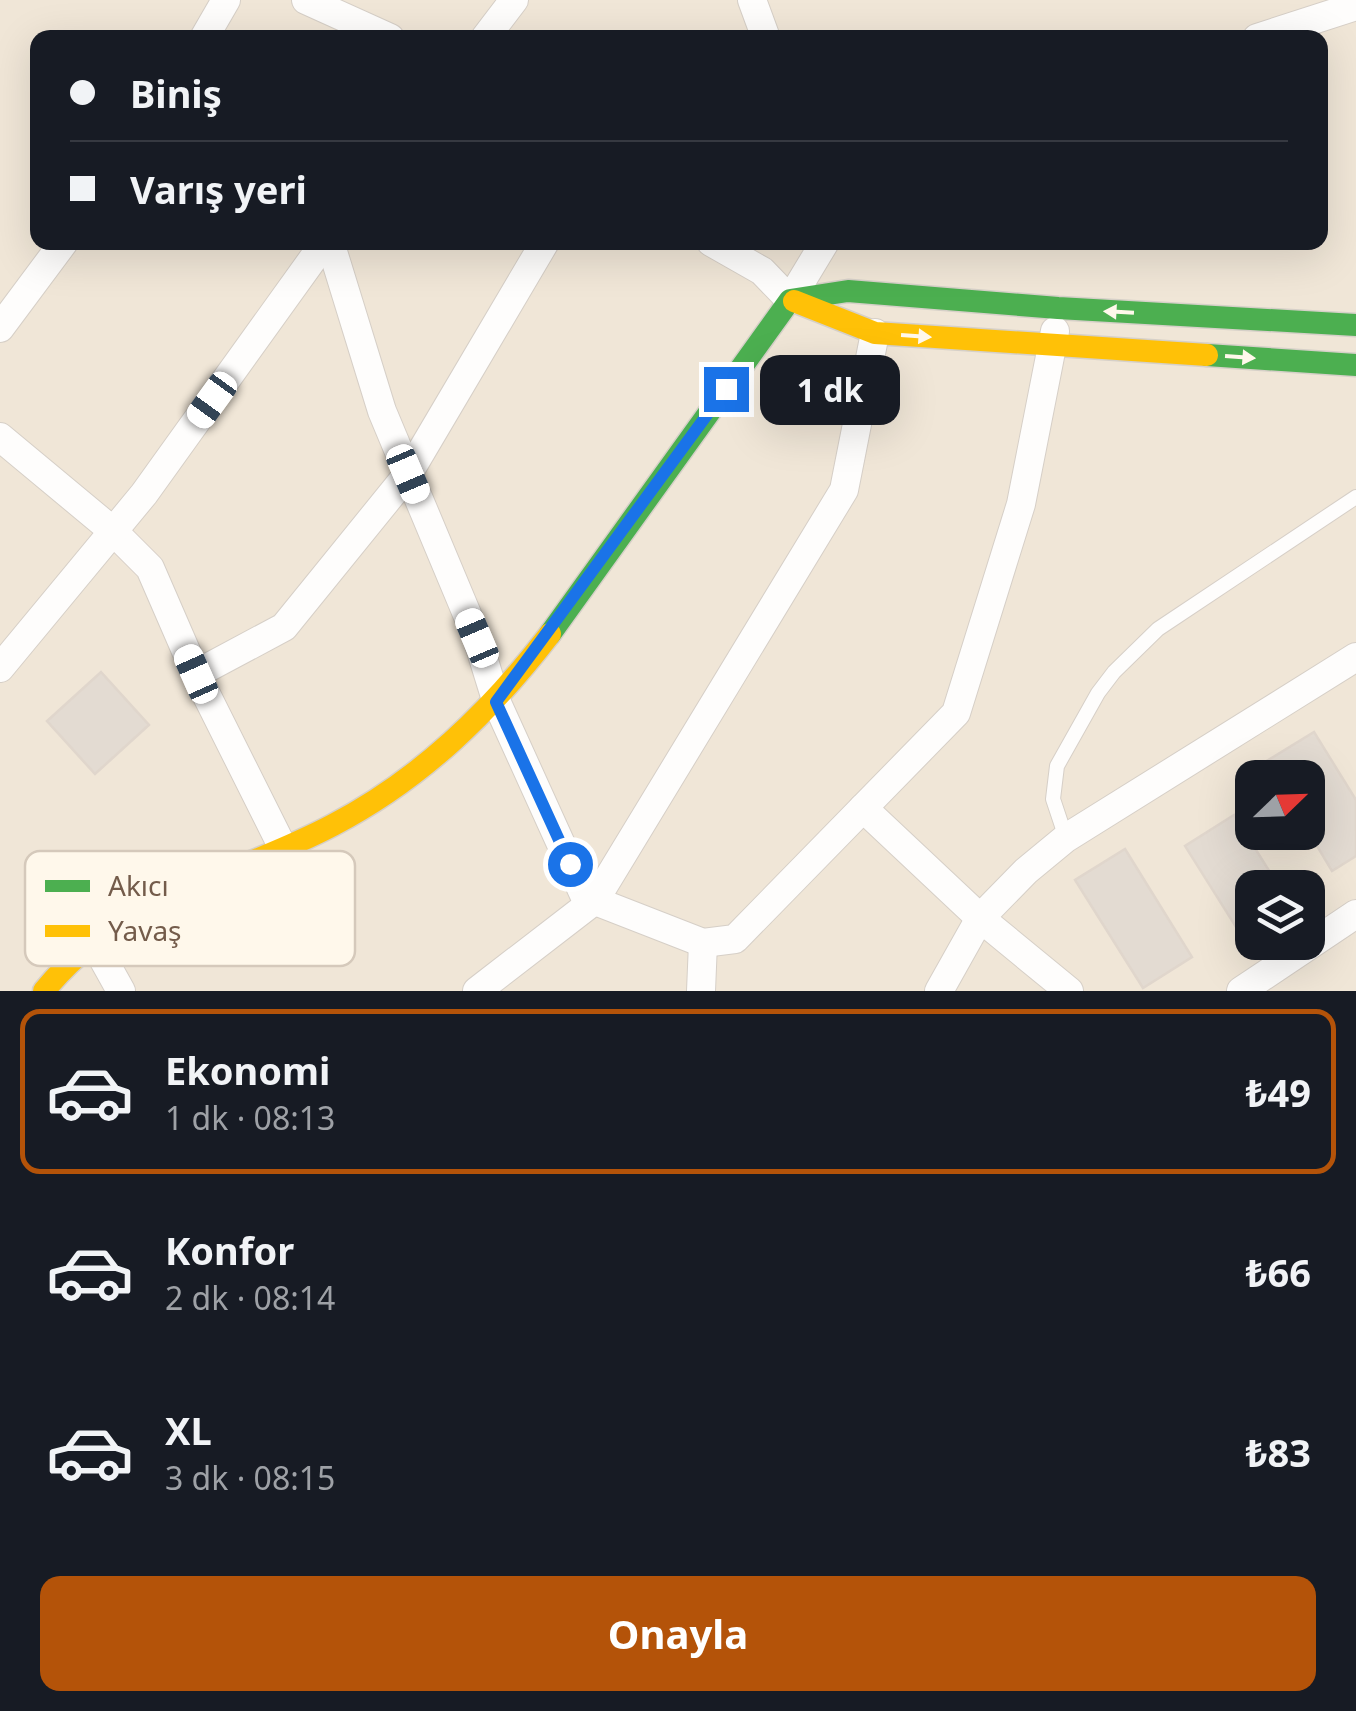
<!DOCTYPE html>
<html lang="tr">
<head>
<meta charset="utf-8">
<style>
  body { margin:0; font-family:"Noto Sans",sans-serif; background:#20242c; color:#f1f3f6; height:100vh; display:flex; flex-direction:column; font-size:38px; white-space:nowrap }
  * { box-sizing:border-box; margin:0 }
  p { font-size:32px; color:#9ea1a6 }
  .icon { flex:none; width:55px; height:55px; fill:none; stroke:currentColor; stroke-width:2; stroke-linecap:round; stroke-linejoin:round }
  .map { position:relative; height:991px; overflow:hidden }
  .drawer { display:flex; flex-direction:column; background:#171b24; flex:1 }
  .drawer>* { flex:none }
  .hud { position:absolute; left:30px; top:30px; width:1298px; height:220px; border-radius:20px; box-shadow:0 10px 40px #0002; display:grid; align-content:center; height:220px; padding:0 40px; background:#171b24 }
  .needle { width:65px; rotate:67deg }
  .controls { position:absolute; left:1235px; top:760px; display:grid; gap:20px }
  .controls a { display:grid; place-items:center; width:90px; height:90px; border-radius:20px; background:#171b24; box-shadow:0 10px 40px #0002; font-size:50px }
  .end { position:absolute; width:45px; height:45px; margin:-22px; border:12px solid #1a73e8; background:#fff; box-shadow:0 0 0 5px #fff }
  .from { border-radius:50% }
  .bubble { position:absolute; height:70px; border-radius:20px; background:#171b24; box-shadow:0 10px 40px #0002; font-size:32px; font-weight:700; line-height:70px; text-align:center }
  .car { position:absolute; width:30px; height:60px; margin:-30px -15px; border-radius:12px; box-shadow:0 0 8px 2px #0007; background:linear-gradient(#fff 24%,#345 0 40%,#fff 0 76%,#345 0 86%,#fff 0) }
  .hud b { display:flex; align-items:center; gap:35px; height:95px; font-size:38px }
  .hud b+b { border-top:2px solid #363941 }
  .hud i { width:25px; height:25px; background:#f1f3f6 }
  ul { padding:18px 0 0; list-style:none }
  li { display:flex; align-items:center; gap:30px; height:165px; margin:0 20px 15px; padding:0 20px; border:5px solid transparent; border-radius:20px }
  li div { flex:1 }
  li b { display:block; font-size:38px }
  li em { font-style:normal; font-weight:700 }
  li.active { border-color:#b45309 }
  li>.icon { width:90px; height:90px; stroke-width:1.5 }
  .action { display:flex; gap:20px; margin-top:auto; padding:20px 40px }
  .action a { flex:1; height:115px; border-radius:20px; background:#b45309; color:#fff; font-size:40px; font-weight:700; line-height:115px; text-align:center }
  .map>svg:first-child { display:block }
  .residential { fill:#f0e6d7; fill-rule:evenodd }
  .building { fill:#e3dbd2; stroke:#e0d6cc; stroke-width:2.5 }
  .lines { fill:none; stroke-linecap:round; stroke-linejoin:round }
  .lane-casing { stroke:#d6cfc7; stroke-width:16 }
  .street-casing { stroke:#d6cfc7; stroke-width:30 }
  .fast-casing { stroke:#d6d0c8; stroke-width:25 }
  .slow-casing { stroke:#d6d0c8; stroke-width:25 }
  .lane { stroke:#fefdfc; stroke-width:14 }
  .street { stroke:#fefdfc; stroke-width:28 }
  .fast { stroke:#4caf50; stroke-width:22 }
  .slow { stroke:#ffc107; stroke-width:22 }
  .oneway { fill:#fff8eb }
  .route { stroke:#1a73e8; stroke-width:12 }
  .key { fill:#fff8eb; stroke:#d5c9bb; stroke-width:2.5 }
  .key-label { font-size:28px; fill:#745c4b }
</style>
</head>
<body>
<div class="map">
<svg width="1356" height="991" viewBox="0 0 1356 991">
  <rect width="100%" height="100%" fill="#f7f3ea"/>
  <path class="residential" d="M 0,0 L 1356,0 L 1356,991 L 0,991 ZM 38,38 L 1320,38 L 1320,242 L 38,242 ZM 1252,778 L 1308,778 L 1308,832 L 1252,832 ZM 1252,888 L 1308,888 L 1308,942 L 1252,942 Z"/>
  <g class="building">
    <polygon points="101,672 149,725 95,774 47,721"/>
    <polygon points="1314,732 1356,800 1356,856 1332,871 1308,831 1308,778 1274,778 1265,762"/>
    <polygon points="1234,815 1280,888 1252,888 1252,942 1272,942 1253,954 1185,846"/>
    <polygon points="1125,849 1192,957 1143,988 1075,880"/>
  </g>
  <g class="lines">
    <defs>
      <polyline id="lane" points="1066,838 1053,799 1057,766 1098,693 1114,672 1158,629 1356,497"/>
      <g id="street">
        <polyline points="306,0 390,38"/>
        <polyline points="752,0 766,38"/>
        <polyline points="204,38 226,0"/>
        <polyline points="485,38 514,0"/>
        <polyline points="1257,38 1356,6"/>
        <polyline points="330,242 382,411 477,638 497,703 585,897 703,943 735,939 956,713 1021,504 1055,331"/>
        <polyline points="711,242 762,271 790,300 825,242"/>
        <polyline points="0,328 64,242"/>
        <polyline points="0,437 113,531 150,568 196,674 284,850"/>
        <polyline points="0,668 144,494 325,242"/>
        <polyline points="196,674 284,627 408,474 545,242"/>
        <polyline points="863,808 980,918 1069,991"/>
        <polyline points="92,939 121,991"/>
        <polyline points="477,991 595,900 844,490 875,333"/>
        <polyline points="701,991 703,943"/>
        <polyline points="939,991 980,918 1026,871 1066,838 1356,657"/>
        <polyline points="1241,991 1356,914"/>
      </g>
      <g id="fast">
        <polyline points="1207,355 1356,365"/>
        <polyline points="550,634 790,300 848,291 1058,308 1356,325"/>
      </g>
      <g id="slow">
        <polyline points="794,301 875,333 1207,355"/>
        <path d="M 44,991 C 125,892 227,881 333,825 C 421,779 490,712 550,634"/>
      </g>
    </defs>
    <use href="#lane" class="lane-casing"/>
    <use href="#street" class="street-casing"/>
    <use href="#fast" class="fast-casing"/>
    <use href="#slow" class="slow-casing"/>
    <use href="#lane" class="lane"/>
    <use href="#street" class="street"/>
    <use href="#fast" class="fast"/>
    <use href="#slow" class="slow"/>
  </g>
  <defs><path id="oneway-solid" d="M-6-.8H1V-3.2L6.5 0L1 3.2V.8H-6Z" transform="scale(2.5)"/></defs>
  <g class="oneway">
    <use href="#oneway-solid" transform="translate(1119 312) rotate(-177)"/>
    <use href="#oneway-solid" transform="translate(916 336) rotate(4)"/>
    <use href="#oneway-solid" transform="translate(1240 357) rotate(4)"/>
  </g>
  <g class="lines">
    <polyline class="route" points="570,864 496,702 726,389"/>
  </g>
  <rect x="25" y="851" width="330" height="115" rx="15" class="key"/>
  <rect x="45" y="880" width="45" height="12" fill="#4caf50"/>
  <rect x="45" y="925" width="45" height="12" fill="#ffc107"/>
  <g class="key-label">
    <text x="108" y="896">Akıcı</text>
    <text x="108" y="941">Yavaş</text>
  </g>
</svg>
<div class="controls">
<a><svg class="needle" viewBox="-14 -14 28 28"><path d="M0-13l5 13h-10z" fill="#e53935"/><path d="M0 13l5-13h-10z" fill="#9ea1a6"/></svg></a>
<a><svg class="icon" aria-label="layers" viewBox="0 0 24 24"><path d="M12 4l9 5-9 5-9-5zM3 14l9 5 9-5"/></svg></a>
</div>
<i class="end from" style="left:570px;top:864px"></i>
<i class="end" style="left:726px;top:389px"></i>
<div class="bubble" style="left:760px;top:355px;width:140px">1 dk</div>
<i class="car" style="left:212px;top:400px;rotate:216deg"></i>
<i class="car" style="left:408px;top:474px;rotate:157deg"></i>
<i class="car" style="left:477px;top:638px;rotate:337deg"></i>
<i class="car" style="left:196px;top:674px;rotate:336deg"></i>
<div class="hud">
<b><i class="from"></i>Biniş</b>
<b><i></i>Varış yeri</b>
</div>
</div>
<section class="drawer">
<ul>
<li class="active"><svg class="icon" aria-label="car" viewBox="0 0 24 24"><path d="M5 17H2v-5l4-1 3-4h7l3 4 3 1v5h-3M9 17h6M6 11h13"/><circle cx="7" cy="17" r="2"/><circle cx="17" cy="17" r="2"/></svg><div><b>Ekonomi</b><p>1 dk · 08:13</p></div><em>₺49</em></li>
<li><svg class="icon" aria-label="car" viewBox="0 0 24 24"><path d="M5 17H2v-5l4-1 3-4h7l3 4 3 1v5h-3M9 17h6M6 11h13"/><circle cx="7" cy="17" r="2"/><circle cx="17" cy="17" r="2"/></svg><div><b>Konfor</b><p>2 dk · 08:14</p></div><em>₺66</em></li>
<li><svg class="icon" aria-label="car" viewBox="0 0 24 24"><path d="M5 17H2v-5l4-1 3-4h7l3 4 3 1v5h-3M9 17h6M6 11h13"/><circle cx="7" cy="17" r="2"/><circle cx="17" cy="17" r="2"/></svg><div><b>XL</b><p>3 dk · 08:15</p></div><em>₺83</em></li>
</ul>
<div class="action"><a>Onayla</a></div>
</section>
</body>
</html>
